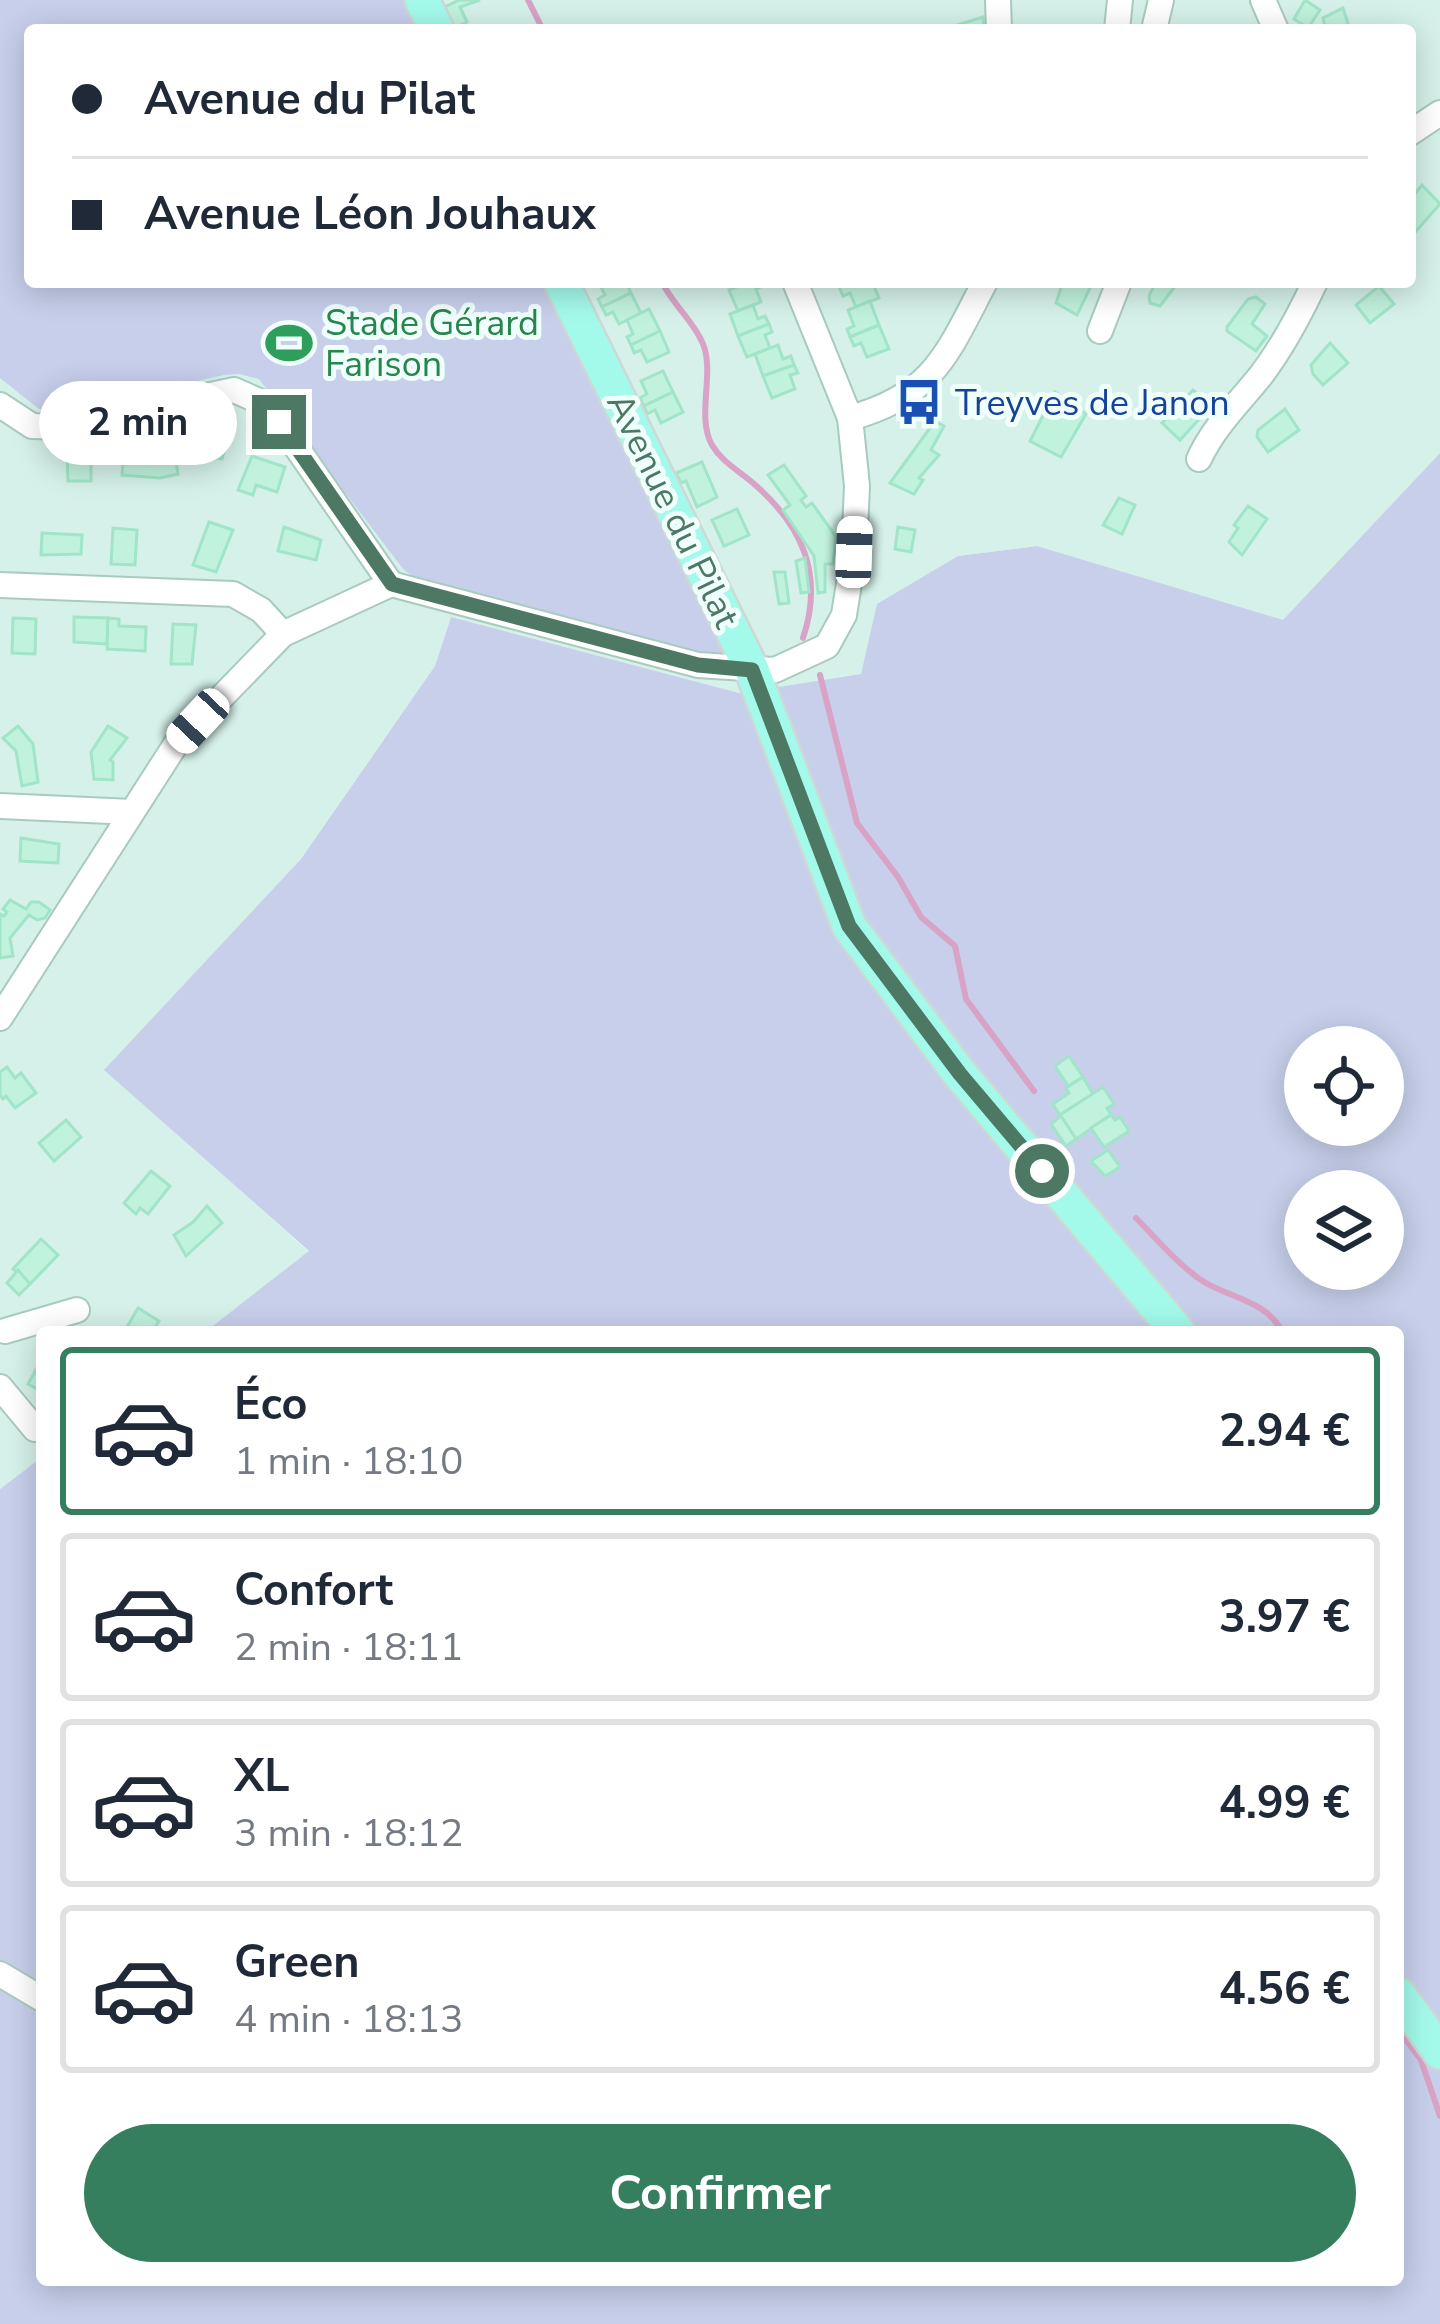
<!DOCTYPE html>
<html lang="fr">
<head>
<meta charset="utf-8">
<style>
  body { margin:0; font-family:"Nunito Sans",sans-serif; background:#f2f2f3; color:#1f2937; height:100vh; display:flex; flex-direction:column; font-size:45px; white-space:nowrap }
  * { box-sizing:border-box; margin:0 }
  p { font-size:39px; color:#747a83 }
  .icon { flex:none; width:66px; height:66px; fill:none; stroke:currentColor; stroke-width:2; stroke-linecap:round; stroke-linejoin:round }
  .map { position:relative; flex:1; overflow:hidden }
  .drawer { position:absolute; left:36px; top:1326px; width:1368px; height:960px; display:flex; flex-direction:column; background:#fff; border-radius:12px; box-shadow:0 6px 30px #0003 }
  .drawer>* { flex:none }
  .hud { position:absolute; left:24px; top:24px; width:1392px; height:264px; border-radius:12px; box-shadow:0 6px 30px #0003; display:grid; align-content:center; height:264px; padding:0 48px; background:#fff }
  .tools { position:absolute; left:1284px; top:1026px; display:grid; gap:24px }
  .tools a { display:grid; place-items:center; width:120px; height:120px; border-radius:50%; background:#fff; box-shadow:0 6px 30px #0003; font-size:60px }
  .end { position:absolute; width:54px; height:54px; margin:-27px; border:15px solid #4c7864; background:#fff; box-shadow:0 0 0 6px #fff }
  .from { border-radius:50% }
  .bubble { position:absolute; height:84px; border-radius:42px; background:#fff; box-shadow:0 6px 30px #0003; font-size:39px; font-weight:700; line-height:84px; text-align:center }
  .car { position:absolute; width:36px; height:72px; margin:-36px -18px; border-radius:15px; box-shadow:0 0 9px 3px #0007; background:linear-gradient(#fff 24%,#345 0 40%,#fff 0 76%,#345 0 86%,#fff 0) }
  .hud b { display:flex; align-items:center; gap:42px; height:114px; font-size:45px }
  .hud b+b { border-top:3px solid #e0e1e3 }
  .hud i { width:30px; height:30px; background:#1f2937 }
  ul { padding:21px 0 0; list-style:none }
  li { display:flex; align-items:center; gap:36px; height:168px; margin:0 24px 18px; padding:0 24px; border:6px solid #e0e1e3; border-radius:12px }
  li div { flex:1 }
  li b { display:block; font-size:45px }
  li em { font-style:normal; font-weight:700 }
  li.selected { border-color:#357e5e }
  li>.icon { width:108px; height:108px; stroke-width:1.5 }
  .cta { display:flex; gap:24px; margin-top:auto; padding:24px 48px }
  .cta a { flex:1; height:138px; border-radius:72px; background:#357e5e; color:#fff; font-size:48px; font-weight:700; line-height:138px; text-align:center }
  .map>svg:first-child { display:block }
  .residential { fill:#d5f1ea; fill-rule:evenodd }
  .green { fill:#c7cfeb; fill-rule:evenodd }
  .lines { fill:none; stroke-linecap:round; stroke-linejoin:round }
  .stream { stroke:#d9a3c6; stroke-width:6 }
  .building { fill:#c1f2de; stroke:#a1e5c8; stroke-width:3 }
  .minor-casing { stroke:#a9cbbe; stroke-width:28 }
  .major-casing { stroke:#cdd9d4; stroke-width:38 }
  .minor { stroke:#fff; stroke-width:24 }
  .major { stroke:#a3faeb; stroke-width:33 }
  .route { stroke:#4c7864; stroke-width:15 }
  .labels { text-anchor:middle; stroke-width:10; stroke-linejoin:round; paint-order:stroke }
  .leisure-label { font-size:36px; fill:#27864d; stroke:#f0fffc; text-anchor:start }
  .transit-label { font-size:36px; fill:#164399; stroke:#f0fffc; text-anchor:start }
  .street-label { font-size:36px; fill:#4c7864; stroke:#f0fffc }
</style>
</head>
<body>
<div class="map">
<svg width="1440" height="2324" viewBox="0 0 1440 2324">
  <rect width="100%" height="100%" fill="#e9fdf9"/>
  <path class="residential" d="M 0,0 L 1440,0 L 1440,453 L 1283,621 L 1037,546 L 958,556 L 878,604 L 861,674 L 739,693 L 451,617 L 435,666 L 301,859 L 105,1070 L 309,1252 L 205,1332 L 42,1332 L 42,1457 L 0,1489 ZM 30,30 L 1410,30 L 1410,282 L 30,282 Z"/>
  <g class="green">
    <polygon points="0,0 409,0 423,30 30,30 30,282 547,282 728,650 721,656 675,648 411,575 403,569 259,379 239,374 224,375 59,412 39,409 0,378"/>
    <path d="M 1440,453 L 1440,2324 L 0,2324 L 0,1489 L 42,1457 L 42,2280 L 1398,2280 L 1398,1332 L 205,1332 L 309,1251 L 104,1070 L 301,859 L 435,666 L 451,617 L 739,693 L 861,674 L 877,604 L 958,556 L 1037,546 L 1283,620 ZM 1305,1047 L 1383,1047 L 1383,1125 L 1305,1125 ZM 1305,1191 L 1383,1191 L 1383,1269 L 1305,1269 Z"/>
  </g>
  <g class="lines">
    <g class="stream">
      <polyline points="528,0 543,30"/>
      <path d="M 662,282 C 672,304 694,321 703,344 C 715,373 696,417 712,445 C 722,462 738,470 753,483 C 803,526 824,575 803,638"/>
      <polyline points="820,675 857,823 898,877 921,917 955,946 966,999 1034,1091"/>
      <path d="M 1136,1218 C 1155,1237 1172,1258 1193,1274 C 1219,1297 1267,1298 1282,1332"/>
      <polyline points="1398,2029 1421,2060 1440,2116"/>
    </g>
  </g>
  <g class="building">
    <polygon points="459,0 480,0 460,7 467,22 451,30 441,9"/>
    <polygon points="1305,0 1320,10 1308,28 1294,19"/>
    <polygon points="1343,8 1350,30 1326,30 1323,18"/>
    <polygon points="983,17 984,30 955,30 954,26"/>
    <polygon points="1422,185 1440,204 1410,238 1410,200"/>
    <polygon points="626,282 631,293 602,307 598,299 605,295 599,283"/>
    <polygon points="749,282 762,282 763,286 756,289 761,302 738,311 729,290"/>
    <polygon points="851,282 872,282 879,298 856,307 850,293 843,296 839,287"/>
    <polygon points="1063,282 1093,282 1077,315 1056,303"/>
    <polygon points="1156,282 1176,285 1160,306 1150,303 1149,296"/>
    <polygon points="1379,286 1394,304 1370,323 1356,305"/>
    <polygon points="631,293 641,313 619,324 613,312 606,315 602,307"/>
    <polygon points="1256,297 1265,304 1252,324 1267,336 1256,351 1227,331 1227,327 1248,299"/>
    <polygon points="870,301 879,325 850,337 847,329 854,326 848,310"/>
    <polygon points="753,305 758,319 765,316 769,324 738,336 730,314"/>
    <polygon points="649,309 660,331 631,345 627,337 633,334 627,320"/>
    <polygon points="769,324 772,332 765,335 770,348 747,357 738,336"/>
    <polygon points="879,325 889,349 867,357 861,343 854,346 850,337"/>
    <polygon points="660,331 669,352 647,362 641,350 634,353 631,345"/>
    <polygon points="1330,343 1348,363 1323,385 1313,374 1311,365"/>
    <polygon points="778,345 783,359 791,356 794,365 763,376 755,354"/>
    <polygon points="794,365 798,373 790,375 795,389 772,398 763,376"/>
    <polygon points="663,371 673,392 644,406 640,398 647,394 641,381"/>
    <polygon points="1193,390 1211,406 1180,440 1162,423"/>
    <polygon points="673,392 683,412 661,423 655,410 647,414 644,406"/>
    <polygon points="1055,392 1086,414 1061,457 1030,441"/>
    <polygon points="1285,409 1299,430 1268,452 1257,437 1258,430"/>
    <polygon points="218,412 235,418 222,459 184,452 192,430 210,436"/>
    <polygon points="935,421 944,426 931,450 939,455 919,478 923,480 914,494 890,483"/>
    <polygon points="150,450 161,453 174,450 178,474 160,478 122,475 123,462 129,463 130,453 149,455"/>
    <polygon points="67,453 91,453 91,481 68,481"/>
    <polygon points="252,456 285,467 277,492 256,485 253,495 238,490"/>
    <polygon points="702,462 717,497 697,507 686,481 681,483 676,473"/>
    <polygon points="784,465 806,496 801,500 806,507 812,503 836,537 833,564 825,564 825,592 818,593 814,556 783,510 790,505 768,475"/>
    <polygon points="1119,498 1135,505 1122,534 1103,525"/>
    <polygon points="1248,506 1267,519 1242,555 1229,542 1238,528 1234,525"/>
    <polygon points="737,509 749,535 724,546 712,520"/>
    <polygon points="209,522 233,530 216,572 193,565"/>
    <polygon points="284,527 321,540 316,560 278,551"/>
    <polygon points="898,527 915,530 911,552 895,549"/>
    <polygon points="113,528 137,530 135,565 111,564"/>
    <polygon points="42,533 82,535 81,554 41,555"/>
    <polygon points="805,558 809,592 801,593 796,561"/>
    <polygon points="774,572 785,572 789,603 779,604"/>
    <polygon points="74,617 108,618 107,644 74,642"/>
    <polygon points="13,618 36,619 35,654 12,653"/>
    <polygon points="108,618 119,619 119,626 146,627 145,651 107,649"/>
    <polygon points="173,624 196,625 192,664 171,664"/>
    <polygon points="18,726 33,744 38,782 22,786 16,751 3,738"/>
    <polygon points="108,726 127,738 110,760 113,762 113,780 94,779 91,752"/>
    <polygon points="21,838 59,844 58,863 20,861"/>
    <polygon points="10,900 26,909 31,902 39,902 50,910 45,918 37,920 29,915 10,938 13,956 0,958 0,914 4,916 7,912 3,909"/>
    <polygon points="1069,1056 1083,1077 1068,1086 1055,1066"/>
    <polygon points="7,1067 15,1078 21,1073 36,1093 15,1108 6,1096 3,1099 0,1095 0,1072"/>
    <polygon points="1083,1077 1093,1094 1060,1115 1053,1104 1069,1093 1066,1088"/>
    <polygon points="1103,1087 1114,1104 1107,1108 1111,1115 1076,1139 1060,1115"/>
    <polygon points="1111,1115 1115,1120 1120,1117 1129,1131 1104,1147 1091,1128"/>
    <polygon points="1061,1116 1076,1139 1066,1146 1051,1124"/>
    <polygon points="66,1120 81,1137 54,1161 39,1143"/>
    <polygon points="1108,1150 1120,1167 1105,1176 1091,1161"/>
    <polygon points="151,1171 170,1186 148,1214 140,1208 136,1214 124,1203"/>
    <polygon points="207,1206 222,1223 186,1256 174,1235 193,1222"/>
    <polygon points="41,1239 58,1255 30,1284 13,1269"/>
    <polygon points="18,1270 30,1284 19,1295 7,1283"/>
    <polygon points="138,1308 159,1321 152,1332 124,1332"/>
    <polygon points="42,1359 42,1392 28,1384"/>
  </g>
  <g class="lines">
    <defs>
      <g id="minor">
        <polyline points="998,0 999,30"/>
        <polyline points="1263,0 1276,30"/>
        <polyline points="1117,30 1120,0"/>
        <polyline points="1154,30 1161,0"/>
        <polyline points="1410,133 1440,113"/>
        <polyline points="795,282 850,418"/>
        <polyline points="1100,331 1119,282"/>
        <path d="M 0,405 L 32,426 L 63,427 L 234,390 L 259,401 L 279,422 L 391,584 L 698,665 L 775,670 L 827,646 L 844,615 L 854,552 L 857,486 L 850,418 C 934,395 947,354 985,282"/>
        <path d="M 1199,459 C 1215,425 1239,403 1262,374 C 1283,346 1300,314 1315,282"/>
        <polyline points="0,585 233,594 261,610 283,634"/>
        <polyline points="0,806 132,812"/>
        <polyline points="0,1018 176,744 283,634 391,584"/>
        <polyline points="5,1331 77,1310"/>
        <polyline points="0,1387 35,1429"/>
        <polyline points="0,1974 42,1999"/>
      </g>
      <g id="major">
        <polyline points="422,0 437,30"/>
        <polyline points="561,282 752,670 849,926 960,1074 1178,1332"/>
        <polyline points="1398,1994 1440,2052"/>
      </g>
    </defs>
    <use href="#minor" class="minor-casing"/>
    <use href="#major" class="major-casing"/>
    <use href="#minor" class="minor"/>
    <use href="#major" class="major"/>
  </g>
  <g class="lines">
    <polyline class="route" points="279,422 392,584 698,665 752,670 849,926 960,1074 1042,1171"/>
  </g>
  <defs>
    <symbol id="stadium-bare" viewBox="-9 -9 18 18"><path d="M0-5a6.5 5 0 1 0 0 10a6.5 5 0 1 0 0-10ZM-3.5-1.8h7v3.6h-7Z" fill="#2e9e5b" stroke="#f0fffc" stroke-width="2.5" paint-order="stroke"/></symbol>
    <symbol id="bus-bare" viewBox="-9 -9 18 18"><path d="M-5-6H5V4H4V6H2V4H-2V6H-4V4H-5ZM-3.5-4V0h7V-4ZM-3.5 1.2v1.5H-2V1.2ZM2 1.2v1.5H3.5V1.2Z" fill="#1a4fb4" stroke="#f0fffc" stroke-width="2.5" paint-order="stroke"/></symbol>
  </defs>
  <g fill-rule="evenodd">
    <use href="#stadium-bare" x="256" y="310" width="66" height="66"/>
    <use href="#bus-bare" x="886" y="369" width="66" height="66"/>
  </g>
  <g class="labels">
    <g class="leisure-label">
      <text x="325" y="335">Stade Gérard<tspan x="325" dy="41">Farison</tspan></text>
    </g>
    <g class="transit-label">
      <text x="955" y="415">Treyves de Janon</text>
    </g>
    <g class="street-label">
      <text transform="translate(674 510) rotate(64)" y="13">Avenue du Pilat</text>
    </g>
  </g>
</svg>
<div class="tools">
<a><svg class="icon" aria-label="locate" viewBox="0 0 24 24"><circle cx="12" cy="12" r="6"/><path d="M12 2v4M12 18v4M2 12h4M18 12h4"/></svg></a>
<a><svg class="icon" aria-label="layers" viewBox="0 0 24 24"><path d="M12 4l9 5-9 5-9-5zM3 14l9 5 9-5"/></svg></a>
</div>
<i class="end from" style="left:1042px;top:1171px"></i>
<i class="end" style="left:279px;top:422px"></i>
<div class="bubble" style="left:39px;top:381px;width:198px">2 min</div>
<i class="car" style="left:854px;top:552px;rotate:2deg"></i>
<i class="car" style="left:198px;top:721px;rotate:223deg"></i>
<div class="hud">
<b><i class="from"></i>Avenue du Pilat</b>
<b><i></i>Avenue Léon Jouhaux</b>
</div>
<section class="drawer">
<ul>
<li class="selected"><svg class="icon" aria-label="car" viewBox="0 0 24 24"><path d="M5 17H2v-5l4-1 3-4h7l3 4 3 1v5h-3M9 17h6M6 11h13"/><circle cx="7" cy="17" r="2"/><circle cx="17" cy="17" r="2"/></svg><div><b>Éco</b><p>1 min · 18:10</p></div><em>2.94 €</em></li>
<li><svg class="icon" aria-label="car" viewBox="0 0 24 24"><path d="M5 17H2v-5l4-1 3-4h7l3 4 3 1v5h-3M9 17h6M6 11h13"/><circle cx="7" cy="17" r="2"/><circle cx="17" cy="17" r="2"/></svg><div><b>Confort</b><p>2 min · 18:11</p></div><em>3.97 €</em></li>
<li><svg class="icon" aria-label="car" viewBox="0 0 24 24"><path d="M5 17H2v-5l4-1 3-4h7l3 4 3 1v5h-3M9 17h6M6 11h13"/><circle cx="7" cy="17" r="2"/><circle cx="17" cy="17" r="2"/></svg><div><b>XL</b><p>3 min · 18:12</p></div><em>4.99 €</em></li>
<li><svg class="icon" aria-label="car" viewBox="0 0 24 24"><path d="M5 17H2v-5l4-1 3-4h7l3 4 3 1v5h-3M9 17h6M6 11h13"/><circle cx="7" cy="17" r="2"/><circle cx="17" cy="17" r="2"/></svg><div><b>Green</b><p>4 min · 18:13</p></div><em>4.56 €</em></li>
</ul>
<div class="cta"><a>Confirmer</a></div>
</section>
</div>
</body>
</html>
